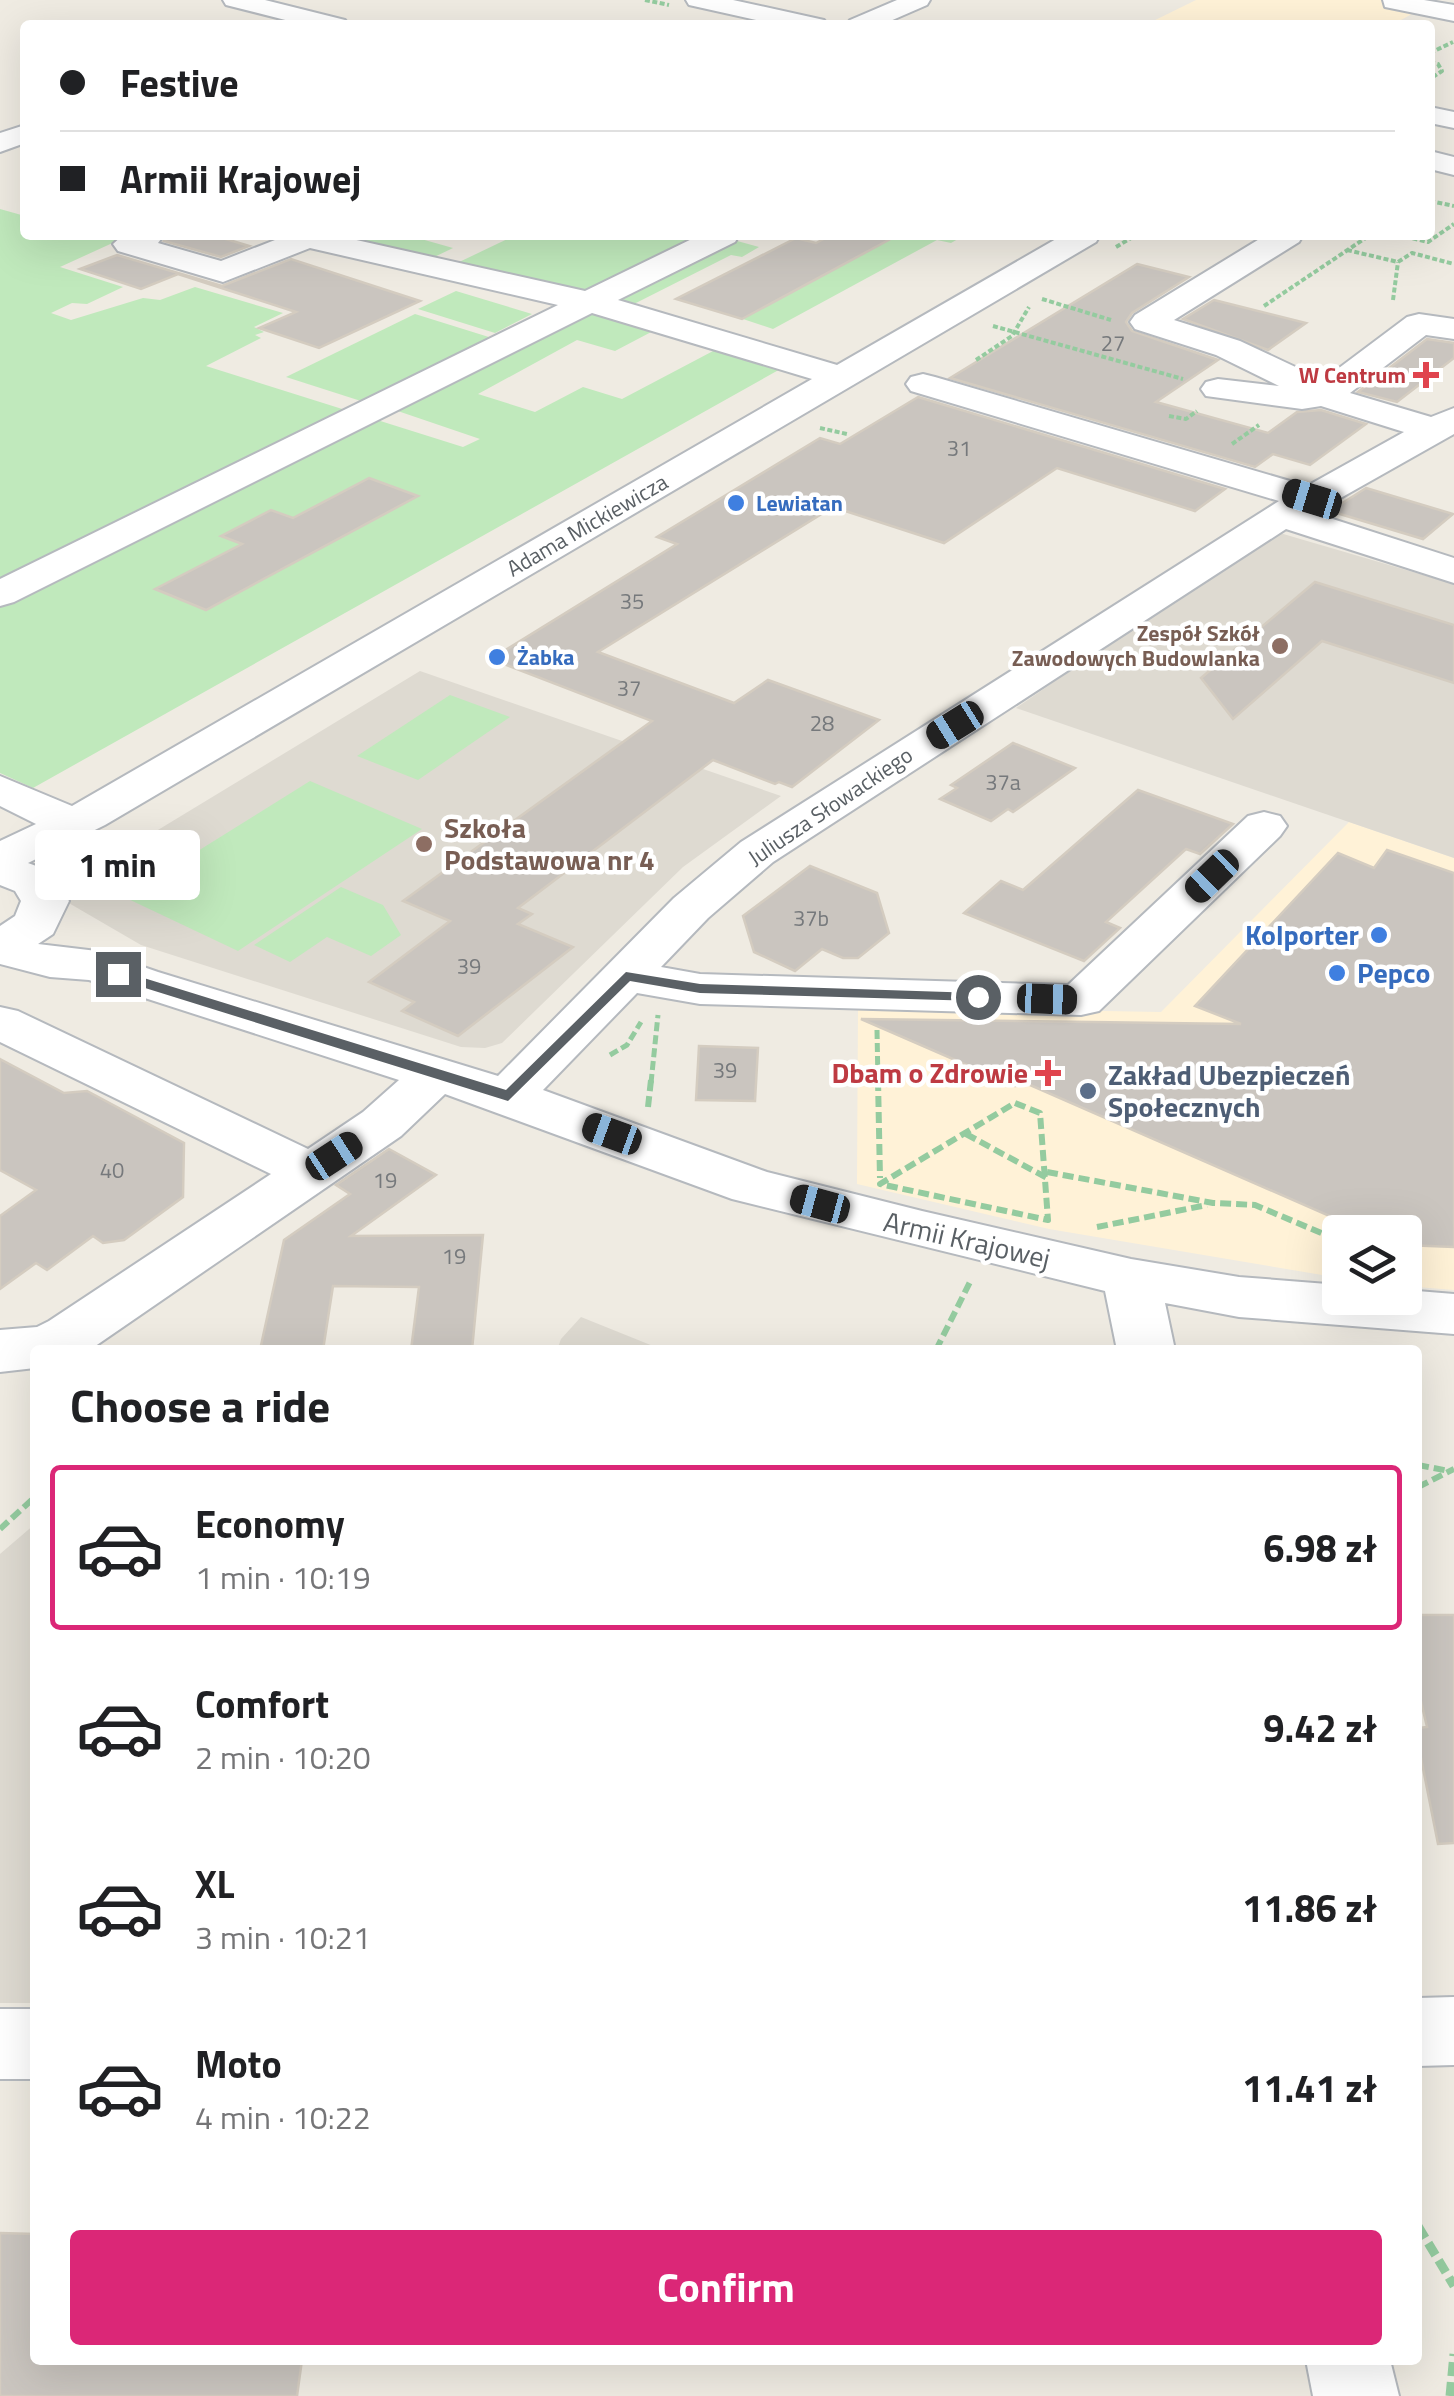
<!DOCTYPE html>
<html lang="en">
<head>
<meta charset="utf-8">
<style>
  body { margin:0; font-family:"Titillium Web",sans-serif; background:#f6f6f6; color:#202124; height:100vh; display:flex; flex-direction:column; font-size:38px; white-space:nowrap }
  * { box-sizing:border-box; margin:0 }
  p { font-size:32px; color:#757577 }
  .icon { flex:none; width:55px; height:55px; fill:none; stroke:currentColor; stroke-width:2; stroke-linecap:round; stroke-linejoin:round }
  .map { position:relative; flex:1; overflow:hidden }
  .details { position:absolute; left:30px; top:1345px; width:1392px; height:1020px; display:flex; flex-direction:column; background:#fff; border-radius:10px; box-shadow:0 10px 40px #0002 }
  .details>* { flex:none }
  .top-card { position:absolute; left:20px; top:20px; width:1415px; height:220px; border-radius:10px; box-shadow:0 10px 40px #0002; display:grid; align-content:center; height:220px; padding:0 40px; background:#fff }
  .fabs { position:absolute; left:1322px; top:1215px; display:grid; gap:20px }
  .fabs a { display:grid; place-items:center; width:100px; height:100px; border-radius:10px; background:#fff; box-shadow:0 10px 40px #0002; font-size:50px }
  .end { position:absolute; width:45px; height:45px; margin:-22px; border:12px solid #5a6065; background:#fff; box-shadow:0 0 0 5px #fff }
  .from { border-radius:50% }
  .bubble { position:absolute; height:70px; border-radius:10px; background:#fff; box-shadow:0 10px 40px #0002; font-size:32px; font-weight:700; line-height:70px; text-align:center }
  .car { position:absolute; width:30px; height:60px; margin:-30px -15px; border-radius:12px; box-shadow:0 0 8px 2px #0007; background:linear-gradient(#222 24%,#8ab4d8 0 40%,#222 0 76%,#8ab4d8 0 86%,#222 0) }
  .top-card b { display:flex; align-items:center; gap:35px; height:95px; font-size:38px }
  .top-card b+b { border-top:2px solid #e0e0e0 }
  .top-card i { width:25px; height:25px; background:#202124 }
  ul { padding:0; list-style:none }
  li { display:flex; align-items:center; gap:30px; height:165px; margin:0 20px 15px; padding:0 20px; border:5px solid transparent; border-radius:10px }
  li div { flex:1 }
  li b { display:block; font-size:38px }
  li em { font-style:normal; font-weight:700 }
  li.selected { border-color:#db2777 }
  li>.icon { width:90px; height:90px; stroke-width:1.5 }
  h2 { padding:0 40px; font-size:45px; line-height:120px }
  .cta { display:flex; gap:20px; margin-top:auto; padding:20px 40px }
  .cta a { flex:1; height:115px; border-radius:10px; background:#db2777; color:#fff; font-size:40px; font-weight:700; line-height:115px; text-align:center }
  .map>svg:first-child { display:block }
  .commercial { fill:#fff2d7 }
  .education { fill:#dedad1 }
  .green { fill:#c0e9bc }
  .building { fill:#cac5bf; stroke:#d4ccc0; stroke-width:2.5 }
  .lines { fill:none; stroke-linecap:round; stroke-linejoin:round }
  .minor-casing { stroke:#b5b9be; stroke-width:4 }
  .path-far3 { stroke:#94cb9f; stroke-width:4; stroke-dasharray:5 2.5; stroke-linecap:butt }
  .path-far2 { stroke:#94cb9f; stroke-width:5; stroke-dasharray:9 4; stroke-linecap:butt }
  .path-far1 { stroke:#94cb9f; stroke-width:6; stroke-dasharray:11 5; stroke-linecap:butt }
  .path { stroke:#94cb9f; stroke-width:9; stroke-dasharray:14 6; stroke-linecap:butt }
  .minor { fill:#fff; fill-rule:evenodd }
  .route { fill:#5a6065 }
  .health-dot { fill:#e0444e; stroke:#fff; stroke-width:4 }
  .shop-dot { fill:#3f7fe0; stroke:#fff; stroke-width:4 }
  .education-dot { fill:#8d6e63; stroke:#fff; stroke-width:4 }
  .service-dot { fill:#5c6f8a; stroke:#fff; stroke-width:4 }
  .labels { text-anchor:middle; stroke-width:9; stroke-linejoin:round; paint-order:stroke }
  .number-label { font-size:22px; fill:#76797c }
  .far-health-label { font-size:22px; font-weight:bold; fill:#be3a42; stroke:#fff; text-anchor:end }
  .far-shop-label { font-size:22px; font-weight:bold; fill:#366cbe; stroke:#fff; text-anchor:start }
  .far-street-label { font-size:22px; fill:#5a6065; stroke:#fff }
  .far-education-label { font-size:22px; font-weight:bold; fill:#785e54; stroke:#fff; text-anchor:end }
  .education-label { font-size:28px; font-weight:bold; fill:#785e54; stroke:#fff; text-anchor:start }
  .shop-label { font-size:28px; font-weight:bold; fill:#366cbe; stroke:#fff; text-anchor:end }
  .health-label { font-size:28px; font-weight:bold; fill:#be3a42; stroke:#fff; text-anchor:end }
  .service-label { font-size:28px; font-weight:bold; fill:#4e5e75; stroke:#fff; text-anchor:start }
  .street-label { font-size:28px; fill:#5a6065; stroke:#fff }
</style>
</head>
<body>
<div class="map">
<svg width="1454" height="2396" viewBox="0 0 1454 2396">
  <rect width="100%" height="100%" fill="#efebe2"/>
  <g class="commercial">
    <polygon points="1196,0 1437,0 1392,25 1145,25"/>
    <polygon points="1349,822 1454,858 1454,1290 1405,1286 1405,1232 1340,1232 1340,1278 1049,1229 857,1184 858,1007 1161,1012"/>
  </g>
  <g class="education">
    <polygon points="1273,531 1454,584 1454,858 1016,708"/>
    <polygon points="420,671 781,796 683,867 502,1043 485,1048 461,1047 141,945 67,902 59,890"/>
    <polygon points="581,1317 663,1350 557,1350 561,1339"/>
    <polygon points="35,1524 35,2003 0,2003 0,1554"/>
  </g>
  <g class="green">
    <polygon points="0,209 25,216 25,235 130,235 60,267 123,287 87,304 72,303 51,313 71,320 143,298 160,300 195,287 283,313 254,327 264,332 255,335 261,338 206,366 463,447 480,439 386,407 584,308 655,330 615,351 577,340 478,394 535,412 583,387 622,399 715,350 784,367 33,788 0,773"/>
    <polygon points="339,235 407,235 453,248 426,261 344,242"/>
    <polygon points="516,235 705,235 588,297 455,264"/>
    <polygon points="898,235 965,235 951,243 937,240 773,329 725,313 771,303"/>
    <polygon points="730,239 759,247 742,257 731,255 630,306 618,302 618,296"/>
    <polygon points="456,291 532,314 495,333 418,309"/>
    <polygon points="415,314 492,338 364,402 286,377"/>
    <polygon points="450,695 510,717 418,780 357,756"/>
    <polygon points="310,781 422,829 238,951 124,897"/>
    <polygon points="341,887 383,905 401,935 371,956 327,937 290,962 254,945"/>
  </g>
  <g class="building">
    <polygon points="168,235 213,235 249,246 221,257 164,241"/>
    <polygon points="831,235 898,235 742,319 676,299 796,238 816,243"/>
    <polygon points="117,255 222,286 291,259 420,301 319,348 259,328 296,312 178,274 141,289 80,269"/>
    <polygon points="1137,264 1189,277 1132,313 1126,322 1132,331 1218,360 1156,402 1268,433 1297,412 1321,410 1366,424 1310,465 1273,454 1255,467 950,378"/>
    <polygon points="1214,300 1306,323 1268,350 1183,319"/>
    <polygon points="1427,339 1454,343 1454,358 1397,402 1358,392"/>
    <polygon points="918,397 1225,489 1195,511 1057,468 944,543 833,507 598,652 734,703 768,680 879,720 792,787 779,782 775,784 713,760 518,908 532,914 518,924 573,947 458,1036 402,1011 414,1002 369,982 450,921 403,901 652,721 491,659 677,544 657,537 820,438 840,444"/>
    <polygon points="369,478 418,496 206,610 155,589 242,544 221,536 271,510 293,518"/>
    <polygon points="1366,488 1453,514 1423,539 1330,511"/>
    <polygon points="1315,582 1454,625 1454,683 1322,641 1233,719 1201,678"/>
    <polygon points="1013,743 1075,768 1013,812 1008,809 991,821 940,799 957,788 951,785"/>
    <polygon points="1138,790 1233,824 1200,854 1186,849 1106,922 1120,928 1084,961 964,913 1001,881 1023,890"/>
    <polygon points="1387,850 1454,873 1454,1247 1405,1245 1405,1232 1366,1232 1021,1081 1015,1086 861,1019 1241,1024 1195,1006 1338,853 1374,868"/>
    <polygon points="810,866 877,893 889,933 858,958 843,958 822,949 795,971 754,952 743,916"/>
    <polygon points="699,1046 758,1048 755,1101 696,1100"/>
    <polygon points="0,1059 64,1093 87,1091 184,1143 183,1197 124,1240 103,1243 93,1236 47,1270 36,1263 0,1289 0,1216 36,1190 0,1170"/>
    <polygon points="389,1149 436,1175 351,1236 483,1235 472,1350 411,1350 419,1287 333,1286 323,1350 260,1350 284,1240 350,1194 336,1185"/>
    <polygon points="1418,1615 1454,1615 1454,1843 1438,1844 1418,1743 1418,1728 1427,1727 1418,1689"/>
    <polygon points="0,2233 35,2234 35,2360 302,2360 297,2396 0,2396"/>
  </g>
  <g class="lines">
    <defs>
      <g id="minor">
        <polygon points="223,0 265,0 345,20 349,25 305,25 226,5"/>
        <polygon points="686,0 733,0 824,20 828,25 779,25 689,5"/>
        <polygon points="897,0 930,0 927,5 881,25 846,25 850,20"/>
        <polygon points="1383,0 1424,0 1454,5 1454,21 1385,7"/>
        <polygon points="1430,107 1454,112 1454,128 1430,123"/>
        <polygon points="25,125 25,143 0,152 0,133"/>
        <polygon points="1430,151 1454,157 1454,175 1430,169"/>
        <polygon points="123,235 164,235 158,243 221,261 280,238 278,235 334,235 585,291 700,235 739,235 735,242 618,300 837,365 1063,235 1100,235 1096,242 105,825 28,863 50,871 69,901 53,934 38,944 97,951 158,972 498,1076 674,898 741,842 1279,501 911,391 906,384 911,377 923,374 935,377 1307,486 1404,432 1321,406 1302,409 1206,396 1201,389 1206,382 1218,379 1279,386 1216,355 1135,329 1130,322 1135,315 1266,235 1303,235 1299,242 1174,320 1240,341 1323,380 1407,317 1419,314 1454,319 1454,339 1426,335 1350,393 1431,417 1454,408 1454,434 1314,513 1454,558 1454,583 1286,529 773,862 708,918 661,967 700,974 1068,985 1248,816 1264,812 1280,816 1287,826 1280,836 1099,1011 1081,1015 700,1004 637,993 543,1090 767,1172 922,1211 1131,1259 1239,1277 1340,1285 1340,1298 1405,1298 1405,1290 1454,1294 1454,1334 1239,1317 1165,1303 1175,1350 1117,1350 1105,1291 732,1199 445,1094 401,1136 91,1349 35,1350 35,1368 0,1372 0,1330 37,1327 49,1321 271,1174 0,1042 0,1007 18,1011 308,1149 363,1112 399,1080 89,980 50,977 0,964 0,926 15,916 21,901 15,891 0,885 0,841 36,824 0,806 0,776 72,806 812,379 592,313 14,602 0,606 0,579 558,305 310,248 223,282 118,251 113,244"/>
        <polygon points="1454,1997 1454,2065 1418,2066 1418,1998"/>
        <rect x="0" y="2009" width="35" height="70"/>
        <polygon points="1306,2360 1390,2360 1399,2396 1313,2396"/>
      </g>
    </defs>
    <use href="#minor" class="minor-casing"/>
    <g class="path-far3">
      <polyline points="645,0 669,5"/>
      <polyline points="1430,53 1453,42"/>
      <polyline points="1430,62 1438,64 1442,71 1430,79"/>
      <polyline points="1430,201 1454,206"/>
      <polyline points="1398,235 1428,242 1454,224"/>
      <polyline points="1116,247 1136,235"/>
      <polyline points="1347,250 1398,262 1412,253 1454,264"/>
      <polyline points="1042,299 1111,320"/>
      <polyline points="1393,300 1398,262"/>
      <polyline points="1264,306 1370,235"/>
      <polyline points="993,326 1183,379"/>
      <polyline points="976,360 1012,336 1029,307"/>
      <polyline points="1169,416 1186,419 1197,411"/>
      <polyline points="820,428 847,434"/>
      <polyline points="1232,444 1259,425"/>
    </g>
    <g class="path-far2">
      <polyline points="877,1030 878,1083"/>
      <polyline points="610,1055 627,1045 641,1022"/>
      <polyline points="651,1083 658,1015"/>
    </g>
    <g class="path-far1">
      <polyline points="878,1080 880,1178"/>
      <polygon points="1015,1103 1040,1113 1048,1220 880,1184"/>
      <polyline points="648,1107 651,1080"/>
      <polyline points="966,1134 1047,1178"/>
      <polyline points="1047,1172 1213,1203 1255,1205 1340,1241"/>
      <polyline points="1097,1227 1207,1205"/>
      <polyline points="936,1350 970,1282"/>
      <polyline points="1418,1465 1449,1471"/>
      <polyline points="1418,1487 1454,1469"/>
      <polyline points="0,1529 35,1497"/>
    </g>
    <g class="path">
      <polyline points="1418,2226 1454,2286"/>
      <polyline points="1450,2396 1454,2354"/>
    </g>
    <use href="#minor" class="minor"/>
  </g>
  <polygon class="route" points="118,970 506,1090 626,972 700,984 978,993 986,997 978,1001 700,993 630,981 508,1101 113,978 111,974"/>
  <g class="health-dot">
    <path d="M1421 360h10v10h10v10h-10v10h-10v-10h-10v-10h10z"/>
    <path d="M1043 1058h10v10h10v10h-10v10h-10v-10h-10v-10h10z"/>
  </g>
  <g class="shop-dot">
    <circle cx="736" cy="503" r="10"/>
    <circle cx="497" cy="657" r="10"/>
    <circle cx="1379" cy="935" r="10"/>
    <circle cx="1337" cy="973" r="10"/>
  </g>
  <g class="education-dot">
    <circle cx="1280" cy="646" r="10"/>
    <circle cx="424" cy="844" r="10"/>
  </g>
  <circle class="service-dot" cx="1088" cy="1091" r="10"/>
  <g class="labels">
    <g class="number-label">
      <text x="1113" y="351">27</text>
      <text x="959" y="456">31</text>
      <text x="632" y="609">35</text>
      <text x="629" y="696">37</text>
      <text x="822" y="731">28</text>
      <text x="1003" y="790">37a</text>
      <text x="811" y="926">37b</text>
      <text x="469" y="974">39</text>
      <text x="725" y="1078">39</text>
      <text x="112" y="1178">40</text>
      <text x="385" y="1188">19</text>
      <text x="454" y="1264">19</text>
    </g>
    <g class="far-health-label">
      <text x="1406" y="383">W Centrum</text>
    </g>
    <g class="far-shop-label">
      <text x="756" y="511">Lewiatan</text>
      <text x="517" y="665">Żabka</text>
    </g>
    <g class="far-street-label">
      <text transform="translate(587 525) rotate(-30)" y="8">Adama Mickiewicza</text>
      <text transform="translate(830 806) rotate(-34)" y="8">Juliusza Słowackiego</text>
    </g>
    <g class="far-education-label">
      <text x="1260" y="641">Zespół Szkół<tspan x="1260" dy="25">Zawodowych Budowlanka</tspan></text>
    </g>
    <g class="education-label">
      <text x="444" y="838">Szkoła<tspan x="444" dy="32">Podstawowa nr 4</tspan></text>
    </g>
    <g class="shop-label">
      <text x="1359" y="945">Kolporter</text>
      <text x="1357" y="983" text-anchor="start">Pepco</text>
    </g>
    <g class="health-label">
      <text x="1028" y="1083">Dbam o Zdrowie</text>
    </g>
    <g class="service-label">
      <text x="1108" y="1085">Zakład Ubezpieczeń<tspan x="1108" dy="32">Społecznych</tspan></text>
    </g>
    <g class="street-label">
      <text transform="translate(967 1240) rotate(13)" y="10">Armii Krajowej</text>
    </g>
  </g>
</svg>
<div class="fabs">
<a><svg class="icon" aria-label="layers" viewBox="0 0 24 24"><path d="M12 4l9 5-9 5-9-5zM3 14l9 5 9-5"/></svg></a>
</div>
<i class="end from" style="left:978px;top:997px"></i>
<i class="end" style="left:118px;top:974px"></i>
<div class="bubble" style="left:35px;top:830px;width:165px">1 min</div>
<i class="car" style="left:1312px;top:499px;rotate:287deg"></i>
<i class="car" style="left:955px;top:725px;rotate:238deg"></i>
<i class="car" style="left:1212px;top:876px;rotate:226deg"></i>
<i class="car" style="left:1047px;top:999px;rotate:92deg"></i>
<i class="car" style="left:612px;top:1134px;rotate:290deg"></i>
<i class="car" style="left:334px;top:1156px;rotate:57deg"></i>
<i class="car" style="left:820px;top:1204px;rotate:285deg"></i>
<div class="top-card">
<b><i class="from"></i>Festive</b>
<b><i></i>Armii Krajowej</b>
</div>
<section class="details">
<h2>Choose a ride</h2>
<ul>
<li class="selected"><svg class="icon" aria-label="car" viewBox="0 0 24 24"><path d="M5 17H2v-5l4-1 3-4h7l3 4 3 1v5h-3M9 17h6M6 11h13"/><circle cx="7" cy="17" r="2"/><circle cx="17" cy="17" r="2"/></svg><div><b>Economy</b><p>1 min · 10:19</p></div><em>6.98 zł</em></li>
<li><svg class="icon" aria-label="car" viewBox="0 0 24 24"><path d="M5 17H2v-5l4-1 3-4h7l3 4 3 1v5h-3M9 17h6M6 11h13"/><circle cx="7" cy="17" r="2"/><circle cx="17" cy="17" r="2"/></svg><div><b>Comfort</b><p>2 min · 10:20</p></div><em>9.42 zł</em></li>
<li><svg class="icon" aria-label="car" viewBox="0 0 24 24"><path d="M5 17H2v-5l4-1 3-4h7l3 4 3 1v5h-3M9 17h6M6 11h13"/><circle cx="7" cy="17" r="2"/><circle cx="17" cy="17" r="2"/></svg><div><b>XL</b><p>3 min · 10:21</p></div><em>11.86 zł</em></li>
<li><svg class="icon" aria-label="car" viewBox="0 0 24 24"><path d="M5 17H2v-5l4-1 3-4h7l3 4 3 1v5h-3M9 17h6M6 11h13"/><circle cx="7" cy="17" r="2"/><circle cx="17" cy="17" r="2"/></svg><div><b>Moto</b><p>4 min · 10:22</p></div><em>11.41 zł</em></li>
</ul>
<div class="cta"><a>Confirm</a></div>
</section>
</div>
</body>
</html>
